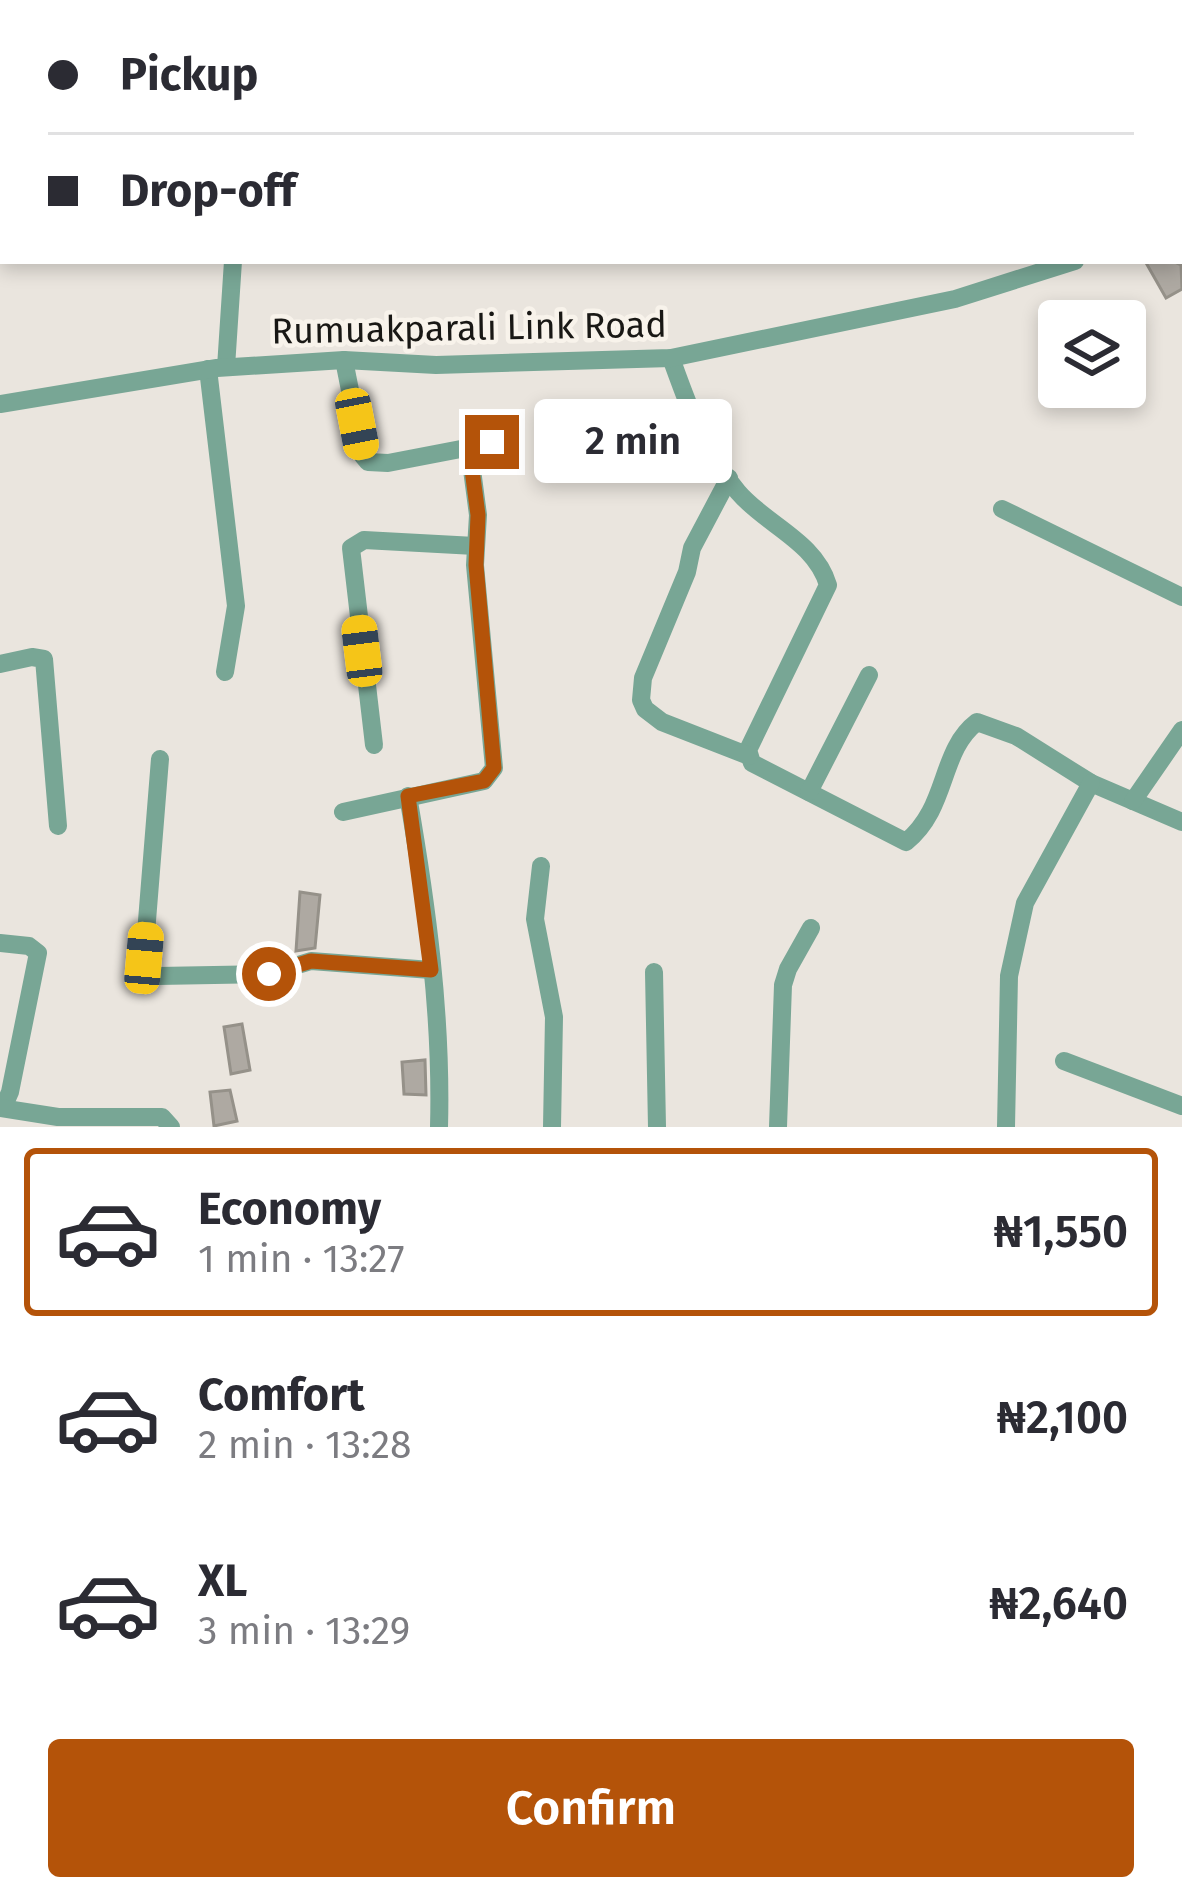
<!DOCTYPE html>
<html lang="en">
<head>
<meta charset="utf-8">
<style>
  body { margin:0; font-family:"Fira Sans",sans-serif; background:#f2f2f3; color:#2b2b33; height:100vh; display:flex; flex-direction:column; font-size:45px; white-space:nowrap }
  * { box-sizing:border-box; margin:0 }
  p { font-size:39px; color:#7c7c81 }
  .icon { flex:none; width:66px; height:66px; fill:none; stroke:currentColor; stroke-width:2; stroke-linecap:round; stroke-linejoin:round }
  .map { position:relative; height:1127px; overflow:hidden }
  .side { display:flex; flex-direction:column; background:#fff; flex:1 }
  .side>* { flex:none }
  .guide { position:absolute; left:0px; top:0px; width:1182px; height:264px; box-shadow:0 6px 18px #0003; display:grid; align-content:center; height:264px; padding:0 48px; background:#fff }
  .buttons { position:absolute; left:1038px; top:300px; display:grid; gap:24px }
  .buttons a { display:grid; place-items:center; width:108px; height:108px; border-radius:12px; background:#fff; box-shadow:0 6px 18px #0003; font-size:60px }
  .end { position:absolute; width:54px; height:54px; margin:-27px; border:15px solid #b45309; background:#fff; box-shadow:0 0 0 6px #fff }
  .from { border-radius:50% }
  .bubble { position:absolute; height:84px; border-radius:12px; background:#fff; box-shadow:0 6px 18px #0003; font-size:39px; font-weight:600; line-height:84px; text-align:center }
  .car { position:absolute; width:36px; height:72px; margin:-36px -18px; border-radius:15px; box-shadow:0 0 9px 3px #0007; background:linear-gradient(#f5c518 24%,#345 0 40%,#f5c518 0 76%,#345 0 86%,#f5c518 0) }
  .guide b { display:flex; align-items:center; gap:42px; height:114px; font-size:45px }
  .guide b+b { border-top:3px solid #e1e1e2 }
  .guide i { width:30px; height:30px; background:#2b2b33 }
  ul { padding:21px 0 0; list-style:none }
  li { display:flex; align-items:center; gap:36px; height:168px; margin:0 24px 18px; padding:0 24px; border:6px solid transparent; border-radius:12px }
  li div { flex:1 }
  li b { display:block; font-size:45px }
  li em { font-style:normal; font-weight:600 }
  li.selected { border-color:#b45309 }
  li>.icon { width:108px; height:108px; stroke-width:1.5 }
  .button { display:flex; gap:24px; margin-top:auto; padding:24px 48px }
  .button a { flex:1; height:138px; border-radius:12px; background:#b45309; color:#fff; font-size:48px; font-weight:600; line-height:138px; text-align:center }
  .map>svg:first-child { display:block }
  .building { fill:#aea9a2; stroke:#959189; stroke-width:3 }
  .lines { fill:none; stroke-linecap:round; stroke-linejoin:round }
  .minor { stroke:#78a695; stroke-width:18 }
  .major { stroke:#1c6c55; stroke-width:24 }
  .route { stroke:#b45309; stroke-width:15 }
  .labels { text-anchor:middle; stroke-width:9; stroke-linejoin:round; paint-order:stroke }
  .street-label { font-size:36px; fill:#191815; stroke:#f8f3eb }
</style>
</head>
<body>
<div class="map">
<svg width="1182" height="1127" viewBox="0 0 1182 1127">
  <rect width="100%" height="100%" fill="#eae5de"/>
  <g class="building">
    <polygon points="1145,261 1172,261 1181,265 1182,289 1166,298"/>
    <polygon points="300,892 320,895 315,948 296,951"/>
    <polygon points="242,1024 250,1070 231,1074 224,1027"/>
    <polygon points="425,1060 426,1095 404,1094 402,1062"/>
    <polygon points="230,1090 237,1121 214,1126 210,1092"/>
  </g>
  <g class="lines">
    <g class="minor">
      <polyline points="485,0 485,3"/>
      <polyline points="549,3 549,0"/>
      <polyline points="794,3 803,0"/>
      <polyline points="0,23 3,24"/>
      <polyline points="1179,209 1182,207"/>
      <polyline points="1179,247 1182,252"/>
      <path d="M 671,358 C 688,405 704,452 738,492 C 766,525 815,541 828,585 L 748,750 L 752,763 L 906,842 C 949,807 939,751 977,722 L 1016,736 L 1091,783 L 1182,822"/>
      <polyline points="344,360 363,456 368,462 388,463 492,443"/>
      <polyline points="226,367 233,261"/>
      <polyline points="208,369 236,606 225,672"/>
      <polyline points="0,404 217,368 344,360 436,365 671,358 955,299 1075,261"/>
      <polyline points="729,478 692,548 687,572 643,678 641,700 645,709 662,722 749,756"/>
      <polyline points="1002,509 1182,597"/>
      <polyline points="0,664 32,657 44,659 58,826"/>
      <polyline points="374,745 351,548 364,540 475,546"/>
      <polyline points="160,759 144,958 149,971 158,976 269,974 311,961 431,970"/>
      <polyline points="809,792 869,675"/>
      <path d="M 408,796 C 427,905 442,1016 439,1127"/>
      <polyline points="1133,801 1182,730"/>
      <polyline points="343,812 484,781 494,768 475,565 478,515 469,447"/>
      <polyline points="541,866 535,919 554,1017 552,1127"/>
      <polyline points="0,943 29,946 38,953 10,1092 3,1108"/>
      <polyline points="654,972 657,1127"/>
      <polyline points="1064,1061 1182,1106"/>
      <polyline points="0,1108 58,1117 162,1117 171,1127"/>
      <polyline points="778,1127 783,985 788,969 811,928"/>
      <polyline points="1006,1127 1009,976 1025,903 1091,783"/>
    </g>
    <g class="major">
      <polyline points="1137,0 1140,3"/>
      <polyline points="1159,0 1163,3"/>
      <polyline points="1179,18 1182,21"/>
      <polyline points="1179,38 1182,41"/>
    </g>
  </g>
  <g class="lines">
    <polyline class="route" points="269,974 311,961 431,970 408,796 484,781 494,768 476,565 478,515 469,447 492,442"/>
  </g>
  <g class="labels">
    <g class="street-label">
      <text transform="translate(469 327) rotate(-1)" y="13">Rumuakparali Link Road</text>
    </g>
  </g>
</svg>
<div class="buttons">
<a><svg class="icon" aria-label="layers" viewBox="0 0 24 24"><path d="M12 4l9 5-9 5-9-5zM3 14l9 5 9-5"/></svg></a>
</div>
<i class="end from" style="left:269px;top:974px"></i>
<i class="end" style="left:492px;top:442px"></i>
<div class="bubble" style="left:534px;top:399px;width:198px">2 min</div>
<i class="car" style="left:357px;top:424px;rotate:169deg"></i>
<i class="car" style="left:362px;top:651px;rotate:353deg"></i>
<i class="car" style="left:144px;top:958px;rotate:5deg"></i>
<div class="guide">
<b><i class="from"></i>Pickup</b>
<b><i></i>Drop-off</b>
</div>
</div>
<section class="side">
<ul>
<li class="selected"><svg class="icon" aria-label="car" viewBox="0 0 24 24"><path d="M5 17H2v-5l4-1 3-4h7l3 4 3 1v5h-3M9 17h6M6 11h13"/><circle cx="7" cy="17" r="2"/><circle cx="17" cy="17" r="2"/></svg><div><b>Economy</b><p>1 min · 13:27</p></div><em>₦1,550</em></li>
<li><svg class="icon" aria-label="car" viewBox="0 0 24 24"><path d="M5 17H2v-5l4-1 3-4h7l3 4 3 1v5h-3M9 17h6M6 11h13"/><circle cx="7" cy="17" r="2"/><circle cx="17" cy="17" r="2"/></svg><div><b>Comfort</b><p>2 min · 13:28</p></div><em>₦2,100</em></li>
<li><svg class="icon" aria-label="car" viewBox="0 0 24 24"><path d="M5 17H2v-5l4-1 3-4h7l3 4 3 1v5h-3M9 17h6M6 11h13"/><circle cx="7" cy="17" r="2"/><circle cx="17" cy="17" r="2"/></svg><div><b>XL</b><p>3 min · 13:29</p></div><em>₦2,640</em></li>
</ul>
<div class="button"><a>Confirm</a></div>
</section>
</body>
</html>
